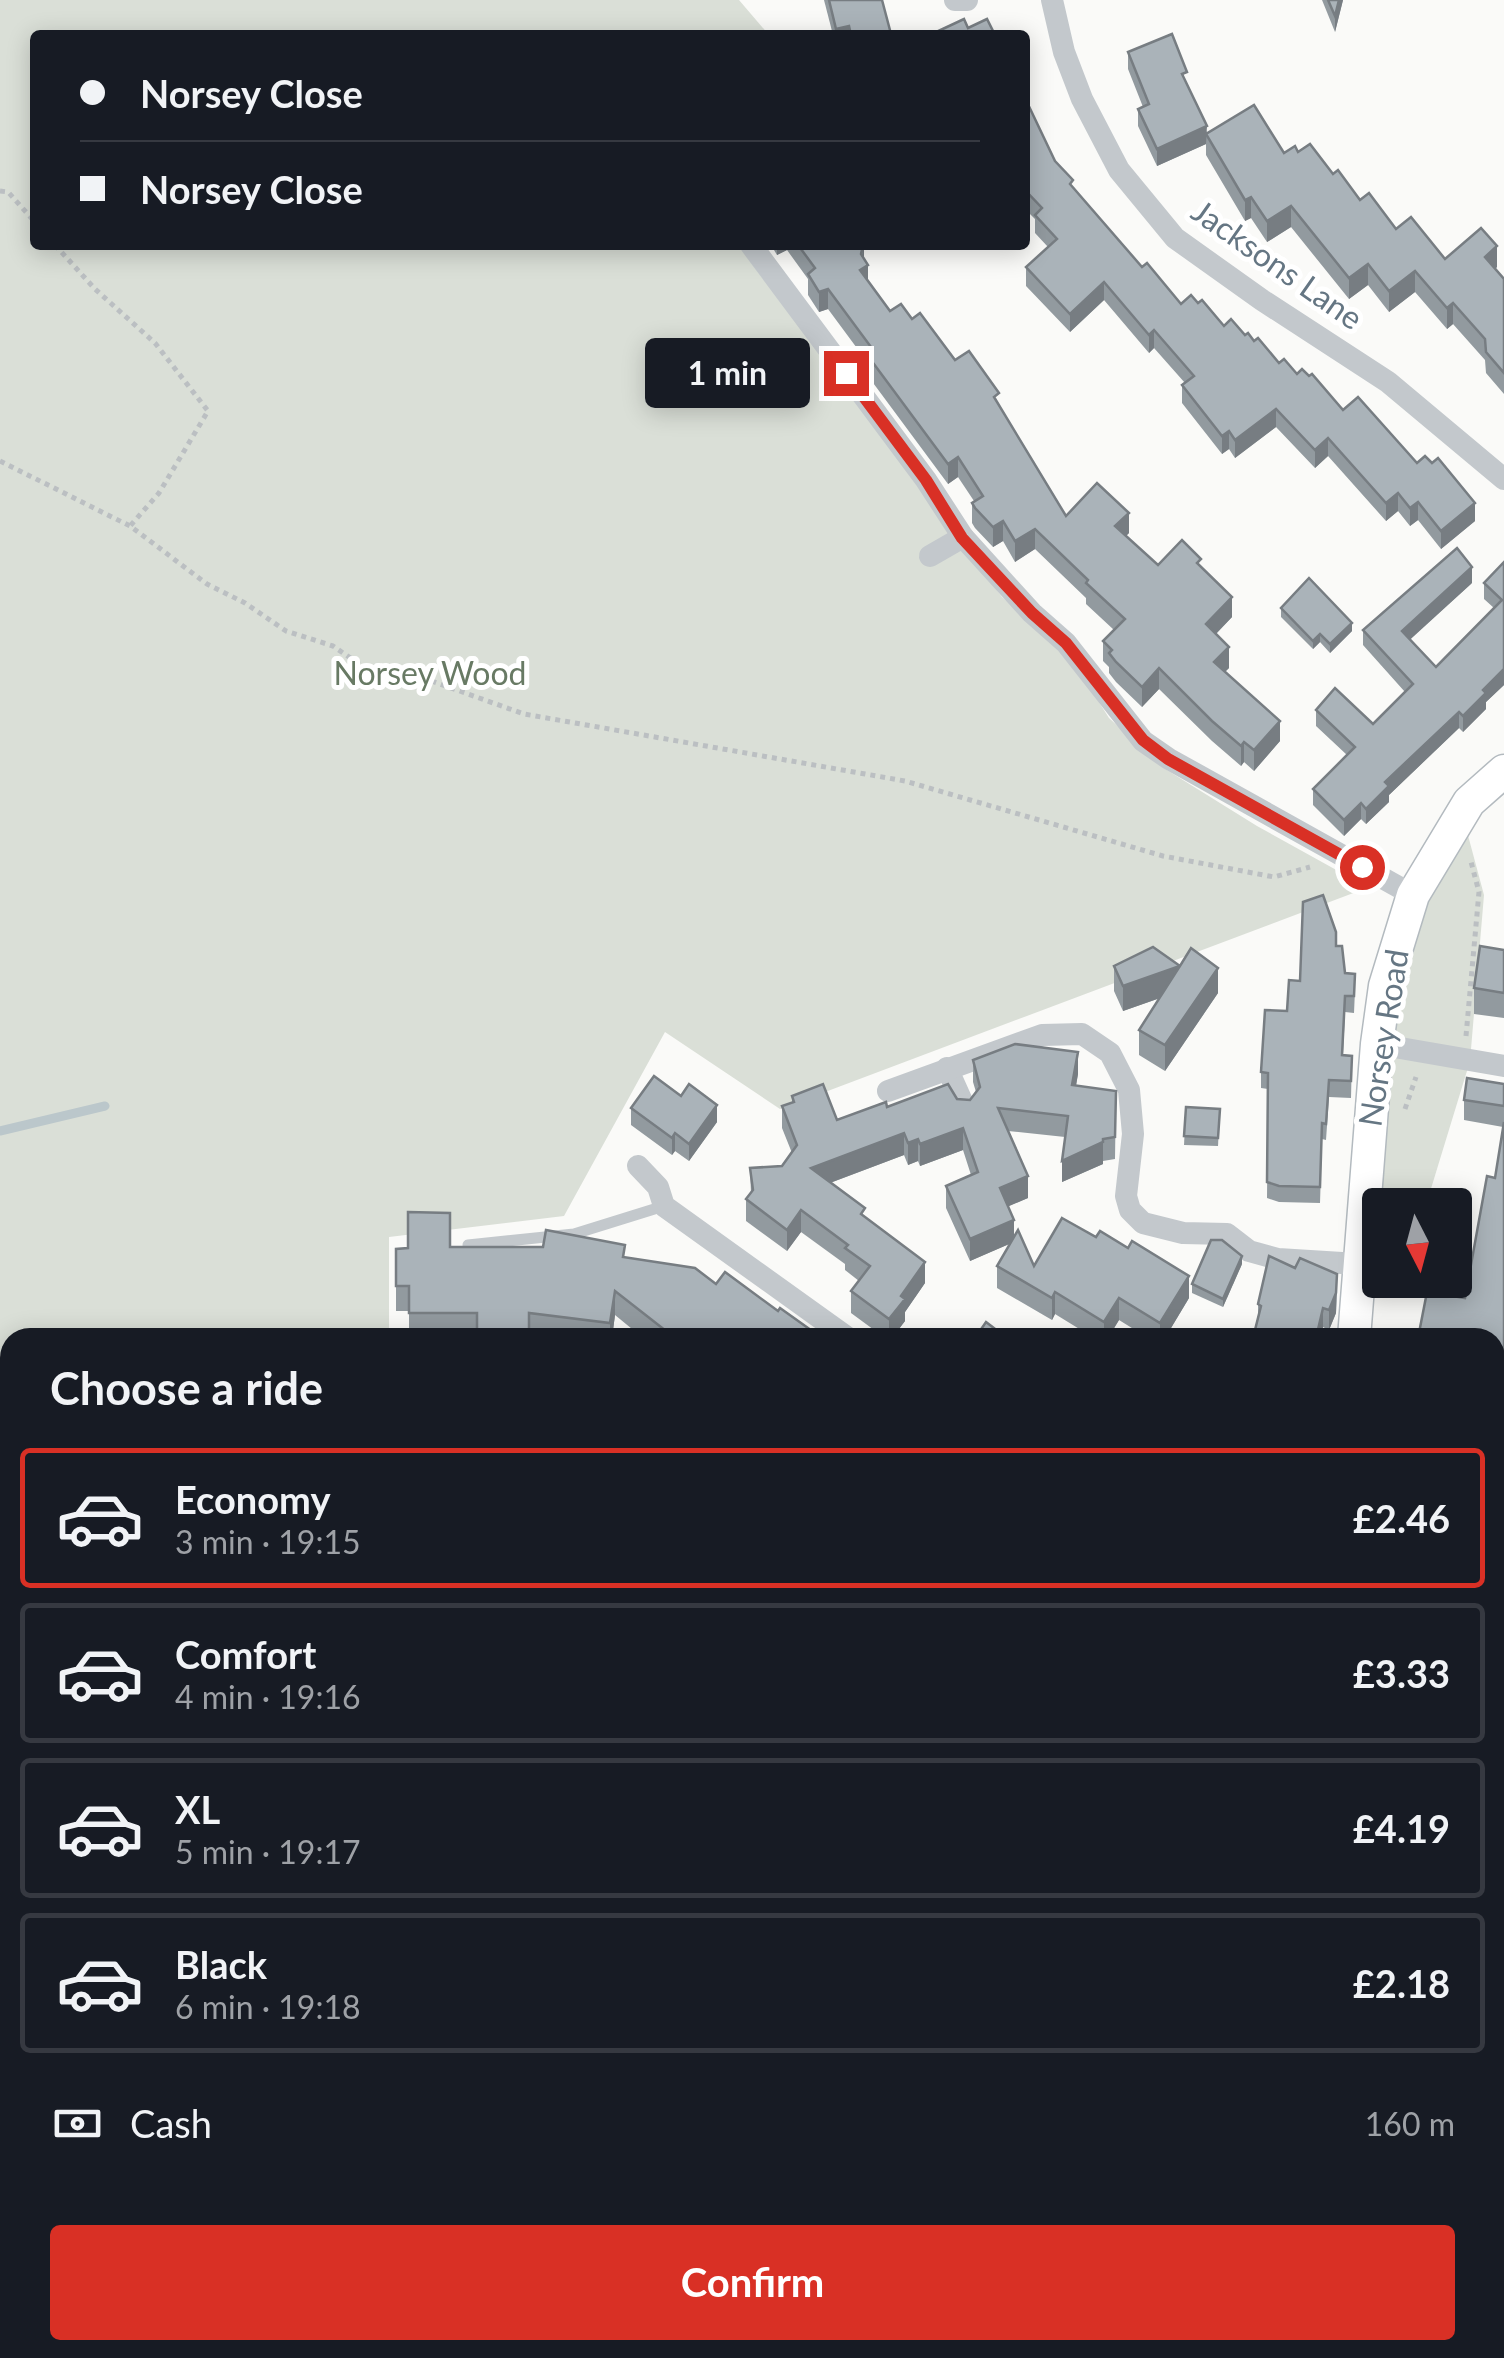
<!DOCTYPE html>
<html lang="en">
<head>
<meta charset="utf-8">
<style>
  body { margin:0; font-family:Lato,sans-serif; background:#242831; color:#f1f3f6; height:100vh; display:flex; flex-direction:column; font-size:38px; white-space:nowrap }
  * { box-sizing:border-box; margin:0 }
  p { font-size:32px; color:#9ea1a6 }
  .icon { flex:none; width:55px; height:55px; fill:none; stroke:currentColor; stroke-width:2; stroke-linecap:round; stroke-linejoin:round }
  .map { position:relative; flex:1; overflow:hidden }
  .sheet { position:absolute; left:0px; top:1328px; width:1505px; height:1032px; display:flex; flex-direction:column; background:#171b24; border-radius:30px 30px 0 0; box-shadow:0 5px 25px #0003 }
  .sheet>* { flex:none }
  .guide { position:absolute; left:30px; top:30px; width:1000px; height:220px; border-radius:10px; box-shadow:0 5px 25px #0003; display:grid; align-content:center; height:220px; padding:0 50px; background:#171b24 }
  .needle { width:65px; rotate:174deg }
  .tools { position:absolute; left:1362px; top:1188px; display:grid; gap:20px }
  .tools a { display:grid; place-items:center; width:110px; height:110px; border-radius:10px; background:#171b24; box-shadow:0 5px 25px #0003; font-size:50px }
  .end { position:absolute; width:45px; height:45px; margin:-22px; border:12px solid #d93025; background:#fff; box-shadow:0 0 0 5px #fff }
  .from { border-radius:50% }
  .bubble { position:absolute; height:70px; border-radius:10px; background:#171b24; box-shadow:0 5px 25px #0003; font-size:32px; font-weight:700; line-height:70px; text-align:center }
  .guide b { display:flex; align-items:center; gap:35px; height:95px; font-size:38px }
  .guide b+b { border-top:2px solid #363941 }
  .guide i { width:25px; height:25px; background:#f1f3f6 }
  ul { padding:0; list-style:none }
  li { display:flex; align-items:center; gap:30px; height:140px; margin:0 20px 15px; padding:0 30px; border:5px solid #363941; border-radius:10px }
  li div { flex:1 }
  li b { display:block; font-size:38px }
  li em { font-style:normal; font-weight:700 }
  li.on { border-color:#d93025 }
  li>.icon { width:90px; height:90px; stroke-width:1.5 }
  h2 { padding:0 50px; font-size:45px; line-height:120px }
  .pay { display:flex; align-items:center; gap:25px; height:110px; padding:0 50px; font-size:38px }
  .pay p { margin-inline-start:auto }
  .button { display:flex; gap:20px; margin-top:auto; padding:20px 50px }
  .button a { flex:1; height:115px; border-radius:10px; background:#d93025; color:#fff; font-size:40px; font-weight:700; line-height:115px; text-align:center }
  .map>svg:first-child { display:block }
  .green { fill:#dadfd7 }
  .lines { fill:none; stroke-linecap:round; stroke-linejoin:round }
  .stream { stroke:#bbc7cb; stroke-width:9 }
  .secondary-casing { stroke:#b3babf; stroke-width:35 }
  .path { stroke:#bbbfc2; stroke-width:5; stroke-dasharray:5 5; stroke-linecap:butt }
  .lane { stroke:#c3c8cc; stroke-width:11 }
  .street { stroke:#c3c8cc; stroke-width:22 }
  .secondary { stroke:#fff; stroke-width:32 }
  .wall { fill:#929a9f }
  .shaded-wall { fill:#777d82 }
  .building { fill:#aab3b9; stroke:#777d82; stroke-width:2.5 }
  .route { stroke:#d93025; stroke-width:12 }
  .labels { text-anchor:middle; stroke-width:10; stroke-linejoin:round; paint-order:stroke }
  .street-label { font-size:32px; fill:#657683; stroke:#fff }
  .park-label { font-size:32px; fill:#687a64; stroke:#fff }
</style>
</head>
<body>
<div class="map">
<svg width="1504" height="2358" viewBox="0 0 1504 2358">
  <rect width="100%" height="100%" fill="#fafaf8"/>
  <g class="green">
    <polygon points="0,0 739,0 769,35 35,35 35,245 738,245 1002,597 1044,633 1078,669 1109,718 1162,767 1257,826 1349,877 1364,889 780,1109 665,1032 564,1216 389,1237 389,1337 10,1338 10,2350 37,2350 38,2358 0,2358"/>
    <polygon points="1462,813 1484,895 1470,1061 1426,1205 1380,1205 1380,1263 1358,1264 1385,986"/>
    <polygon points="103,2350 385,2350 374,2358 114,2358"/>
  </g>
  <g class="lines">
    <g class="stream">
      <polyline points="0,1131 105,1106"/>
      <polyline points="0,1490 10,1492"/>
    </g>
    <defs>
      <g id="secondary">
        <polyline points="1354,1338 1377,1044 1385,986 1413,895 1469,802 1504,771"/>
        <polyline points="903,2358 912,2350"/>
      </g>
    </defs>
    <use href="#secondary" class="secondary-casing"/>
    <g class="path">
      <polyline points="0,191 8,192 35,222"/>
      <polyline points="55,245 95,289 155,343 208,411 159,493 130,526"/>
      <polyline points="0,461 130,526 207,584 245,603 286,631 333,646 362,666 398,669 524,714 905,781 1163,856 1274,877 1310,867"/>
      <polyline points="1466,1036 1479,892 1470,858"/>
      <polyline points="1405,1109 1416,1077"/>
      <polyline points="0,1817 10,1810"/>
      <polyline points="0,2154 10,2170"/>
      <polyline points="1495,2178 1504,2184"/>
      <polyline points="0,2204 10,2199"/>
    </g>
    <polyline class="lane" points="468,1245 574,1234 664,1206"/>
    <g class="street">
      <polyline points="955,0 967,0"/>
      <polyline points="1052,0 1064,52 1082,99 1119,170 1175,238 1262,300 1388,382 1504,479"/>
      <polyline points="751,245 926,480 963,537 1032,613 1066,643 1143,741 1169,759 1413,895"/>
      <polyline points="930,556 963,537"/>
      <polyline points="1377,1044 1504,1066"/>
      <polyline points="947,1068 965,1108"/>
      <polyline points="888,1091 1042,1035 1082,1034 1110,1053 1129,1090 1133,1134 1126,1196 1130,1210 1143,1223 1183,1233 1227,1234 1249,1251 1278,1259 1358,1264"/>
      <polyline points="638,1166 658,1187 664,1206 848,1338"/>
    </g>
    <use href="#secondary" class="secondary"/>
  </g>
  <g class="wall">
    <polygon points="824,0 882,0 891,35 833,35"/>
    <polygon points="1322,0 1343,0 1335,32"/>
    <polygon points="1128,52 1187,85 1207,133 1284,153 1298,152 1333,174 1360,200 1396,229 1445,259 1497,267 1495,269 1504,279 1504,394 1486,373 1485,360 1453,324 1447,329 1415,292 1389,312 1368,285 1349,299 1291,227 1267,242 1251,218 1245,221 1206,155 1206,144 1157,166 1138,126 1138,109 1143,107 1128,69"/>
    <polygon points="1025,98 1055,161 1073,188 1142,267 1181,304 1198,303 1224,326 1254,341 1279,363 1297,374 1417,463 1475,521 1441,549 1418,520 1410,526 1398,511 1386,521 1328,456 1315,468 1276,427 1235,458 1229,449 1222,454 1182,403 1182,385 1185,383 1154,348 1149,353 1104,300 1070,332 1026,286 1026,267 1048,247 1035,233 1035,219 1025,209"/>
    <polygon points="771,245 864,245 864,258 868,281 890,311 912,319 999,405 1066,516 1129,533 1126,536 1158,565 1201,567 1232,617 1216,634 1229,668 1225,672 1280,741 1254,771 1244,762 1241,766 1212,741 1159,689 1142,707 1116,682 1109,673 1109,667 1103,661 1103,641 1114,630 1086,604 1086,598 1035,549 1015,562 1003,541 993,547 975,528 972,523 972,503 974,501 958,477 948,484 865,372 865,359 828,309 819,312 808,295 808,279 787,250 777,255"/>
    <polygon points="1504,562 1504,685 1486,702 1486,709 1463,732 1459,728 1389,795 1389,802 1366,824 1361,819 1344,836 1313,805 1313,789 1347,755 1316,726 1316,710 1373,724 1405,692 1363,645 1363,630 1472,583 1410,639 1436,667 1494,608 1484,599 1484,583"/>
    <polygon points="1281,608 1352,631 1330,653 1320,642 1313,649 1281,617"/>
    <polygon points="1336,946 1345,973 1355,990 1354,1013 1345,1012 1343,1055 1352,1056 1351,1098 1329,1097 1326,1140 1322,1139 1320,1203 1279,1202 1267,1198 1268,1089 1261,1088 1261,1072 1287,1011"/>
    <polygon points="1504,950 1504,1018 1474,1014 1474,988"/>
    <polygon points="1114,966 1180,966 1218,993 1165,1071 1139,1055 1139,1030 1160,998 1123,1011 1114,991"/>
    <polygon points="973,1060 1078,1074 1076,1086 1116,1091 1115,1159 1103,1161 1103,1164 1062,1182 1065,1137 1008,1131 1028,1198 1008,1206 1014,1238 1034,1266 1189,1298 1165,1338 1148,1338 1119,1320 1108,1338 1094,1338 1055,1314 1052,1320 997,1288 997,1266 1011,1243 970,1261 946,1208 946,1186 971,1175 963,1150 920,1166 918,1161 908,1165 904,1155 830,1183 865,1217 925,1283 905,1312 905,1321 892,1338 885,1338 851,1313 851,1291 859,1281 845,1270 845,1264 801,1232 787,1251 746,1221 746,1199 751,1193 750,1168 782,1166 792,1153 782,1128 782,1106 792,1103 792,1096 837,1120 887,1107 957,1099 970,1100 976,1092 973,1082"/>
    <polygon points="1504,1084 1504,1575 1495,1617 1465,1298 1495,1178 1503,1127 1464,1120 1464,1100"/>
    <polygon points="1186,1107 1220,1109 1218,1146 1184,1145"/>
    <polygon points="631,1108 717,1122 689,1161 675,1151 672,1155 631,1125"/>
    <polygon points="450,1247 625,1257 716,1284 778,1311 822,1338 643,1338 615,1315 612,1338 409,1338 409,1311 396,1311 396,1249"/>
    <polygon points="1242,1264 1223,1307 1192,1293 1192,1284"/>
    <polygon points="1337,1293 1336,1313 1329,1330 1323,1327 1321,1338 1253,1338 1258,1319 1258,1304"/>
    <polygon points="650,2350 821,2350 826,2358 774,2358 771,2354 765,2358 764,2355 760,2358 637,2358"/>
    <polygon points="1055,2350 1167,2350 1162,2358 1051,2358"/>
  </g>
  <g class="shaded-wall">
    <polygon points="1339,0 1343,0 1335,32 1335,16"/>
    <polygon points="849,26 849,35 836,35 836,29"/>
    <polygon points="1207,126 1206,144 1157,166 1157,149"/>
    <polygon points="1251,197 1251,218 1245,221 1245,200"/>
    <polygon points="1291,206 1291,227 1267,242 1267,221"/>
    <polygon points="777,245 787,245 787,250 777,255"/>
    <polygon points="863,245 864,245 864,257 862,268 868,265 868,285 860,290"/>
    <polygon points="1497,246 1497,267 1485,278 1485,257"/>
    <polygon points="1368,264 1368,285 1349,299 1349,278"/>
    <polygon points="1415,271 1415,292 1389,312 1389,291"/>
    <polygon points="1104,282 1104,300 1070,332 1070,314"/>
    <polygon points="828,289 828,309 819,312 819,292"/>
    <polygon points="1453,303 1453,324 1447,329 1447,308"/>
    <polygon points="1154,330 1154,348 1149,353 1149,335"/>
    <polygon points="1276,409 1276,427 1235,458 1235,440"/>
    <polygon points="1229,431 1229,449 1222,454 1222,436"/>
    <polygon points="1328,438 1328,456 1315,468 1315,450"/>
    <polygon points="958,457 958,477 948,484 948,464"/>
    <polygon points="1398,493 1398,511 1386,521 1386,503"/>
    <polygon points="1418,502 1418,520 1410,526 1410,508"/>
    <polygon points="1475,503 1475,521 1441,549 1441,531"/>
    <polygon points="1129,513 1129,533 1115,546 1115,526"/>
    <polygon points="1003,521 1003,541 993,547 993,527"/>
    <polygon points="1035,529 1035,549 1015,562 1015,541"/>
    <polygon points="1472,567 1472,583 1402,647 1402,631"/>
    <polygon points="1232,597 1232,617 1206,644 1206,624"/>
    <polygon points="1352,623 1352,631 1330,653 1330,644"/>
    <polygon points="1320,634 1320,642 1313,649 1313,641"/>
    <polygon points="1229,647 1229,668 1214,682 1214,662"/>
    <polygon points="1159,668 1159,689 1142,707 1142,687"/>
    <polygon points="1504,669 1504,685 1486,702 1486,709 1463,732 1463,716 1483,690"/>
    <polygon points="1459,712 1459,728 1389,795 1389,802 1366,824 1366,809 1385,782"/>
    <polygon points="1280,721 1280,741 1254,771 1254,750"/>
    <polygon points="1244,742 1244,762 1241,766 1241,746"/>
    <polygon points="1361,803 1361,819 1344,836 1344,820"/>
    <polygon points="1180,966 1180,991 1123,1011 1123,986"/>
    <polygon points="1218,968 1218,993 1165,1071 1165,1045"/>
    <polygon points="1078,1052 1078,1074 1072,1107 1072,1085"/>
    <polygon points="717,1105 717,1122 689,1161 689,1144"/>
    <polygon points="963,1128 963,1150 920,1166 920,1144"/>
    <polygon points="675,1133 675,1151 672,1155 672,1138"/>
    <polygon points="904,1133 904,1155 811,1190 811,1168"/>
    <polygon points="918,1139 918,1161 908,1165 908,1143"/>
    <polygon points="1103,1139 1103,1164 1062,1182 1062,1161"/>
    <polygon points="1028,1176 1028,1198 1000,1210 1000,1188"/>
    <polygon points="801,1210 801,1232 787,1251 787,1230"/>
    <polygon points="1014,1220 1014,1242 970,1261 970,1239"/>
    <polygon points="1242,1256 1242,1264 1223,1307 1223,1299"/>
    <polygon points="925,1262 925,1283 905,1312 905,1321 892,1338 889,1338 889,1319 901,1296"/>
    <polygon points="1337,1274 1336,1313 1329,1330 1329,1310"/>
    <polygon points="1189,1276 1189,1298 1165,1338 1160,1338 1160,1323"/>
    <polygon points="615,1291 615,1315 612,1338 610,1338 610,1323"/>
    <polygon points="1055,1292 1055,1314 1052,1320 1052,1298"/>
    <polygon points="1119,1298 1119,1320 1108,1338 1104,1338 1104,1322"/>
    <polygon points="1323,1308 1323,1327 1321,1338 1316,1338"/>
    <polygon points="1504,1555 1504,1575 1495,1617 1495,1597"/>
    <polygon points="1501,1732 1501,1752 1496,1776 1496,1755"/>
    <polygon points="738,2350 764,2350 764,2355 760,2358 726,2358"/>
    <polygon points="765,2350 771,2350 771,2354 765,2358"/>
    <polygon points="1133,2350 1137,2350 1137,2358 1128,2358"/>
    <polygon points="1153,2350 1167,2350 1162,2358 1151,2358"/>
  </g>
  <g class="building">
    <polygon points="829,0 882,0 891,34 851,35 849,26 836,29"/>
    <polygon points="1328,0 1339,0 1335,16"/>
    <polygon points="964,19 968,28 987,19 995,35 933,35 932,34"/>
    <polygon points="1172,34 1187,72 1182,74 1207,126 1157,149 1138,109 1149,104 1128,52"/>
    <polygon points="1025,98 1055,161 1073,180 1070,184 1142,267 1147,263 1181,304 1191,295 1198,303 1202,300 1224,326 1231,319 1245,335 1248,333 1254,341 1258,338 1279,363 1284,359 1297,374 1302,369 1309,376 1312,374 1343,410 1358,397 1417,463 1425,456 1432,463 1438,458 1475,503 1441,531 1418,502 1410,508 1398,493 1386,503 1328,438 1315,450 1276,409 1235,440 1229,431 1222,436 1182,385 1194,376 1154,330 1149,335 1104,282 1070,314 1026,267 1057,239 1035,215 1042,208 1025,190"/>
    <polygon points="1254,105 1284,153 1295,146 1298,152 1310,144 1333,174 1338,170 1360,200 1369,193 1396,229 1411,217 1445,259 1481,228 1497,246 1485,257 1504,279 1504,373 1486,352 1485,339 1453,303 1447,308 1415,271 1389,291 1368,264 1349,278 1291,206 1267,221 1251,197 1245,200 1206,134"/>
    <polygon points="798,245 863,245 861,254 868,265 860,270 890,311 901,304 912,319 920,313 955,360 969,351 999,393 994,397 1066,516 1097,483 1129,513 1115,526 1158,565 1182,540 1201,559 1197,563 1232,597 1206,624 1229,647 1214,662 1280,721 1254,750 1244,742 1241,746 1212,721 1159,668 1142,687 1116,662 1109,653 1112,650 1103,641 1125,619 1086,583 1088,580 1035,529 1015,541 1003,521 993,527 975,508 972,503 983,496 958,457 948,464 865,352 871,347 828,289 819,292 808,274 815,268"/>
    <polygon points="1457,548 1472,567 1402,631 1436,667 1502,600 1484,583 1504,562 1504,669 1483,690 1486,693 1463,716 1459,712 1385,782 1389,786 1366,809 1361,803 1344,820 1313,789 1355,747 1316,710 1335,688 1373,724 1413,684 1363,630"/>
    <polygon points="1309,578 1352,623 1330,644 1320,634 1313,641 1281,608"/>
    <polygon points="1323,895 1336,932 1336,946 1342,946 1345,973 1355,974 1354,996 1345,996 1342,1055 1352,1056 1351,1081 1329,1080 1326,1124 1322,1123 1320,1187 1279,1186 1267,1182 1268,1073 1261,1072 1265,1010 1287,1011 1289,980 1300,981 1303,902"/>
    <polygon points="1480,946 1504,950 1504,993 1474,988"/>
    <polygon points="1153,947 1180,966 1191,948 1218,968 1165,1045 1139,1030 1180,966 1123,986 1114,966"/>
    <polygon points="1015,1044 1078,1052 1072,1085 1116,1091 1115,1137 1103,1139 1103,1142 1062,1161 1068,1116 998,1108 1028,1176 1000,1188 1014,1220 970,1239 946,1186 978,1172 963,1128 920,1144 918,1139 908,1143 904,1133 811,1168 865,1208 861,1214 925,1262 901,1296 905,1299 889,1319 851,1291 870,1266 845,1248 848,1245 801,1210 787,1230 746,1199 753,1190 750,1168 782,1166 797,1145 782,1106 794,1102 792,1096 823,1084 837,1120 886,1102 887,1107 948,1084 957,1099 970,1100 980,1087 973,1060"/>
    <polygon points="654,1076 681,1096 689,1084 717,1105 689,1144 675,1133 672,1138 631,1108"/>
    <polygon points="1467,1078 1504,1084 1504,1106 1464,1100"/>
    <polygon points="1186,1107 1220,1109 1218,1138 1184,1136"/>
    <polygon points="1504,1122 1504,1430 1501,1443 1504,1444 1504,1555 1495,1597 1495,1338 1418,1338 1427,1292 1465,1298 1487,1176 1495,1178"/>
    <polygon points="408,1212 450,1213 450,1247 543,1247 546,1230 625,1245 623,1257 695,1268 716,1284 725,1272 778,1311 780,1308 822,1338 675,1338 615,1291 610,1323 529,1313 529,1338 477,1338 477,1313 409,1313 409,1286 396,1286 396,1249 408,1248"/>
    <polygon points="1062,1218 1096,1237 1100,1231 1128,1248 1132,1241 1189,1276 1160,1323 1119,1298 1104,1322 1055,1292 1052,1298 997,1266 1018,1230 1034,1266"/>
    <polygon points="1211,1240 1222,1240 1242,1256 1223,1299 1192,1284"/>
    <polygon points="1269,1256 1295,1268 1300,1258 1337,1274 1336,1293 1329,1310 1323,1308 1316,1338 1253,1338 1261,1306 1258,1304"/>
    <polygon points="986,1322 1007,1338 975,1338"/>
    <polygon points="1495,1731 1501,1732 1496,1755 1495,1755"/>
    <polygon points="1504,2334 1504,2358 1489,2358 1495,2350"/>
    <polygon points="650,2350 738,2350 726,2358 637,2358"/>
    <polygon points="783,2350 821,2350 826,2358 788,2358"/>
    <polygon points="1055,2350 1133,2350 1128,2358 1051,2358"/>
  </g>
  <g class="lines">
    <polyline class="route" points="846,373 926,480 962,538 1032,613 1066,643 1143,740 1168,759 1362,867"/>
  </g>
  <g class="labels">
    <g class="street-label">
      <text transform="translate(1277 265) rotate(35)" y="11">Jacksons Lane</text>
      <text transform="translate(1384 1038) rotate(-81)" y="11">Norsey Road</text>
    </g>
    <g class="park-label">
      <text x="430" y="685">Norsey Wood</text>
    </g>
  </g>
</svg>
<div class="tools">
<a><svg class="needle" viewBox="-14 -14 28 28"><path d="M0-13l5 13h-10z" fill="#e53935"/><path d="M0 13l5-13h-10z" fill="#9ea1a6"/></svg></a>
</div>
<i class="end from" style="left:1362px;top:867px"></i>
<i class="end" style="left:846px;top:373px"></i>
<div class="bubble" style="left:645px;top:338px;width:165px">1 min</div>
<div class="guide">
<b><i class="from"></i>Norsey Close</b>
<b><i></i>Norsey Close</b>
</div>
<section class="sheet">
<h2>Choose a ride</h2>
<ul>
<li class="on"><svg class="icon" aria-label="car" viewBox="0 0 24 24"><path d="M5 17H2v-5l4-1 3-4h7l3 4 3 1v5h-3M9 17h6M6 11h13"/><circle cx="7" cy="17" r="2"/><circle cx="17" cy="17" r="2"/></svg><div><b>Economy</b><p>3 min · 19:15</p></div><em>£2.46</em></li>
<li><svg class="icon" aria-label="car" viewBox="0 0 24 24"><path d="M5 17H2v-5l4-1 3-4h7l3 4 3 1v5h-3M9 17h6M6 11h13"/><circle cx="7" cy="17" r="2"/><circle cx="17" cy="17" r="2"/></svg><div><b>Comfort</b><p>4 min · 19:16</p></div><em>£3.33</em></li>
<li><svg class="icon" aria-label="car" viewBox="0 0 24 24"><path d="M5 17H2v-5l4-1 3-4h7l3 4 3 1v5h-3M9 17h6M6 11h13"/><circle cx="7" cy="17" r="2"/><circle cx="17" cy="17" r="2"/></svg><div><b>XL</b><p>5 min · 19:17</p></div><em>£4.19</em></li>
<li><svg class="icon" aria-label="car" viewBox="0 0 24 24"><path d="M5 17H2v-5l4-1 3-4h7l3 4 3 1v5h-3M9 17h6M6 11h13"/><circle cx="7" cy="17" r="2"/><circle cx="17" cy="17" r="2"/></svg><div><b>Black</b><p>6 min · 19:18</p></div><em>£2.18</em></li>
</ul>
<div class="pay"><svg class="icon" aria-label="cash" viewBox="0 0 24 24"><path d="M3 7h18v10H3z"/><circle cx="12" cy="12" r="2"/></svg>Cash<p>160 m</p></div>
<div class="button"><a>Confirm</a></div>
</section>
</div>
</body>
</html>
